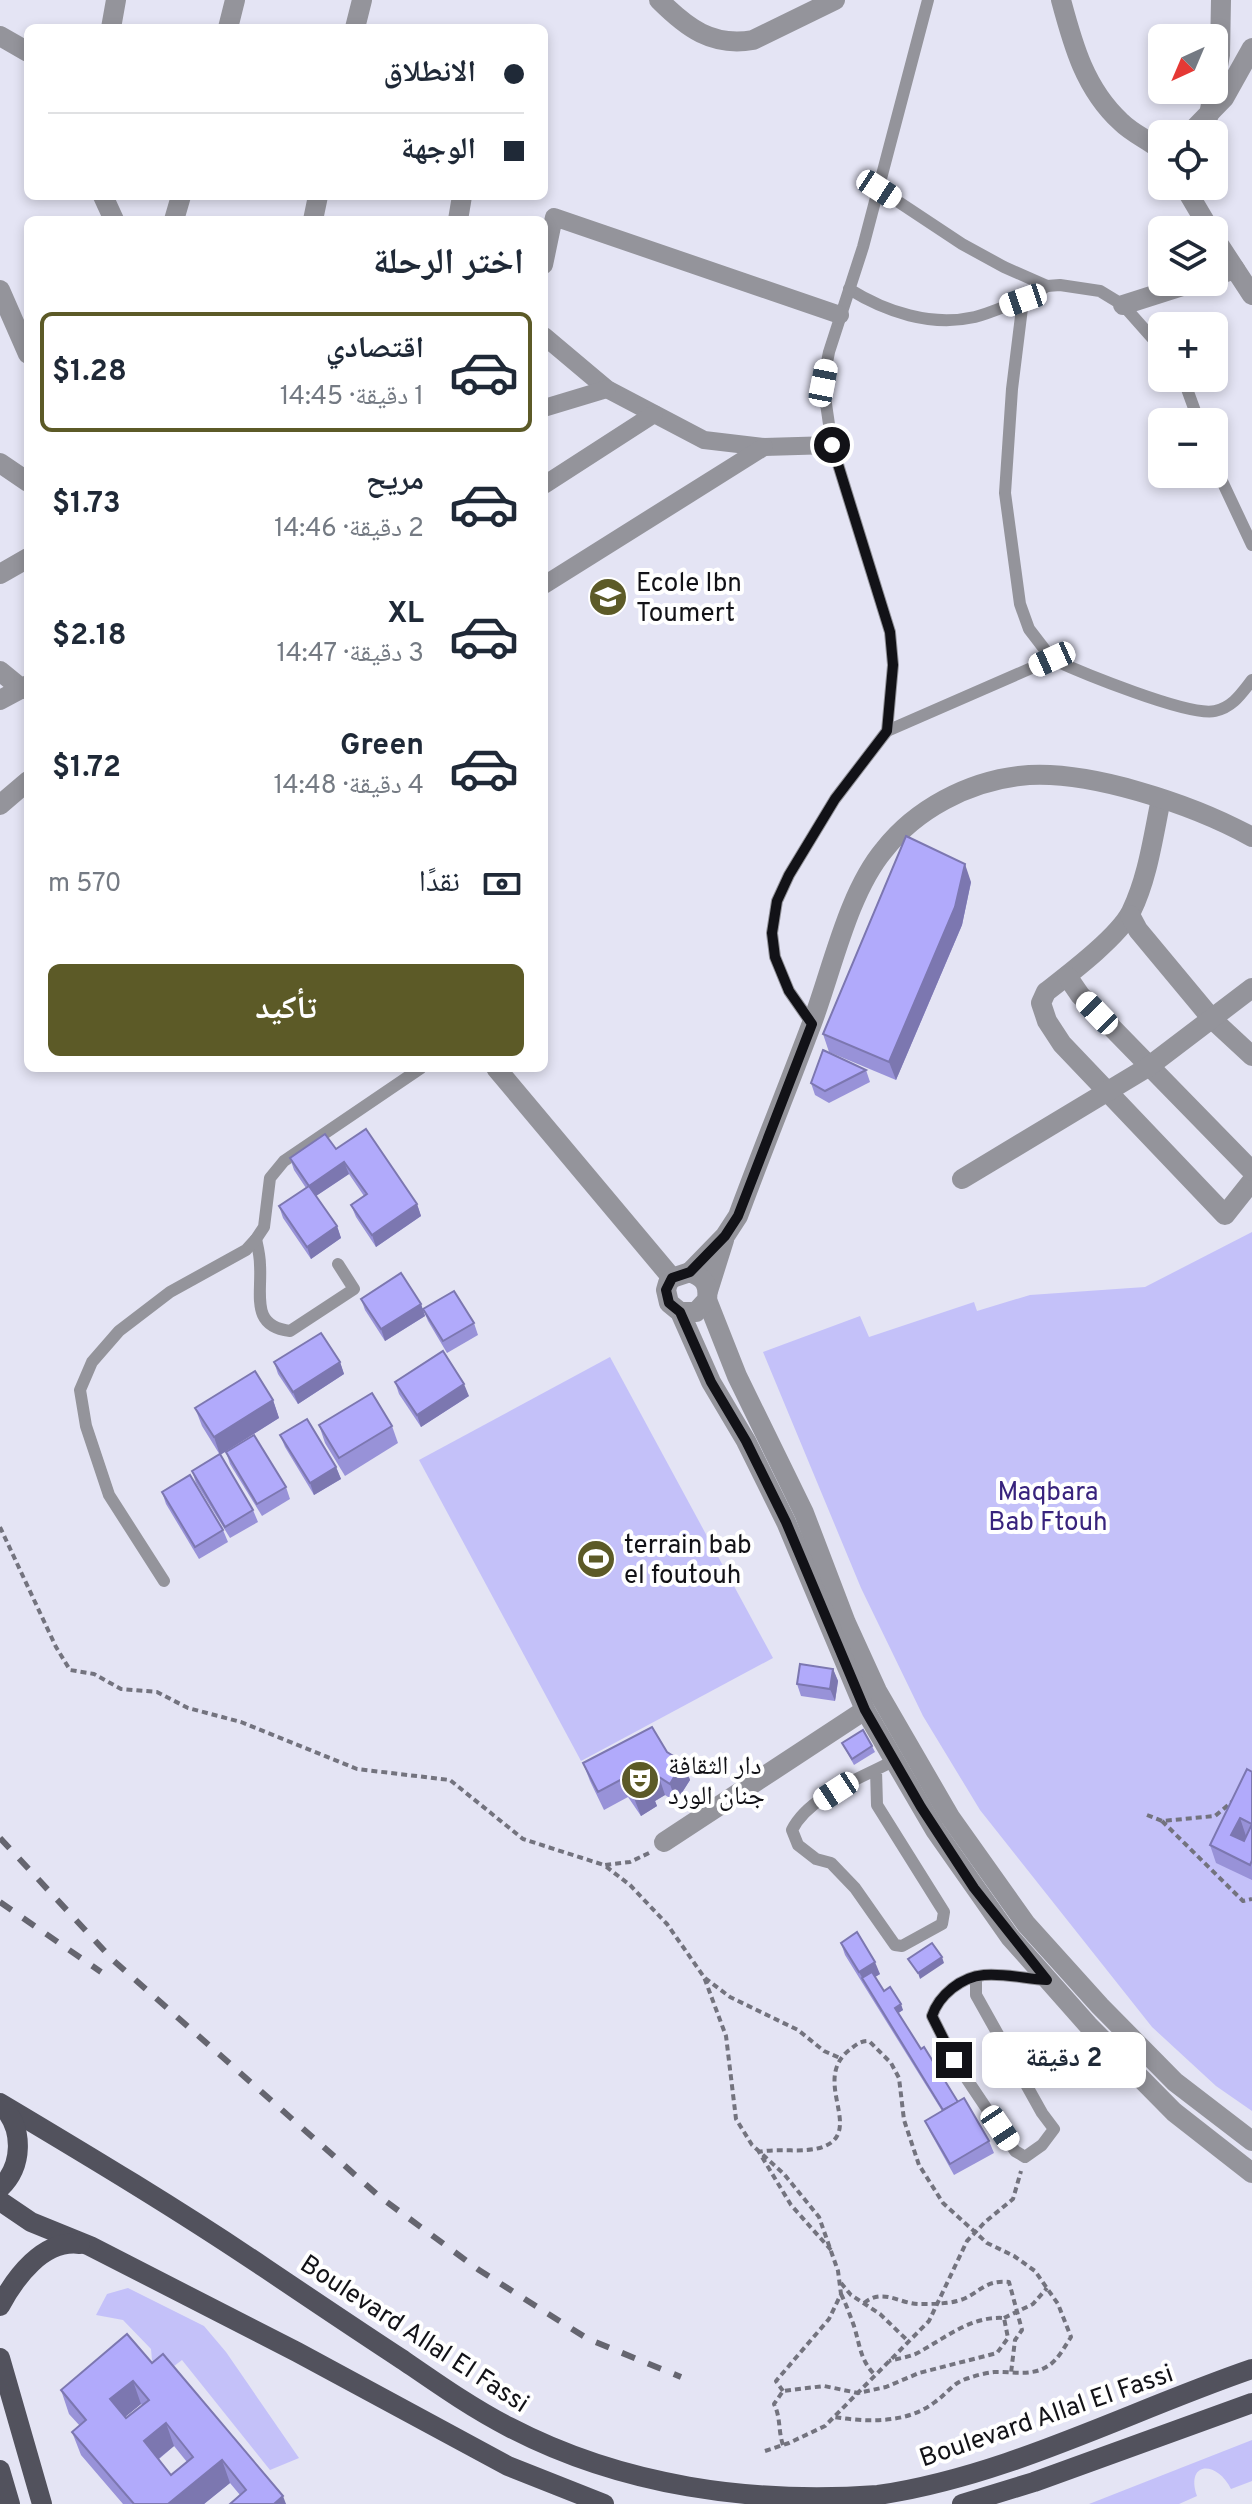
<!DOCTYPE html>
<html lang="ar">
<head>
<meta charset="utf-8">
<style>
  body { margin:0; font-family:Overpass,"Noto Naskh Arabic",sans-serif; background:#f6f6f7; color:#1f2937; direction:rtl; height:100vh; display:flex; flex-direction:column; font-size:30px; white-space:nowrap }
  * { box-sizing:border-box; margin:0 }
  p { font-size:26px; color:#747a83 }
  .icon { flex:none; width:44px; height:44px; fill:none; stroke:currentColor; stroke-width:2; stroke-linecap:round; stroke-linejoin:round }
  .map { position:relative; flex:1; overflow:hidden; direction:ltr }
  .details { position:absolute; left:24px; top:216px; width:524px; height:856px; display:flex; flex-direction:column; background:#fff; border-radius:12px; box-shadow:0 4px 12px #0003; direction:rtl }
  .details>* { flex:none }
  .banner { position:absolute; left:24px; top:24px; width:524px; height:176px; border-radius:12px; box-shadow:0 4px 12px #0003; direction:rtl; display:grid; align-content:center; height:176px; padding:0 24px; background:#fff }
  .needle { width:52px; rotate:224deg }
  .tools { position:absolute; left:1148px; top:24px; display:grid; gap:16px }
  .tools a { display:grid; place-items:center; width:80px; height:80px; border-radius:12px; background:#fff; box-shadow:0 4px 12px #0003; font-size:40px }
  .end { position:absolute; width:36px; height:36px; margin:-18px; border:10px solid #121217; background:#fff; box-shadow:0 0 0 4px #fff }
  .from { border-radius:50% }
  .bubble { position:absolute; height:56px; border-radius:12px; background:#fff; box-shadow:0 4px 12px #0003; font-size:26px; font-weight:700; line-height:56px; text-align:center; direction:rtl }
  .car { position:absolute; width:24px; height:48px; margin:-24px -12px; border-radius:10px; box-shadow:0 0 6px 2px #0007; background:linear-gradient(#fff 24%,#345 0 40%,#fff 0 76%,#345 0 86%,#fff 0) }
  .banner b { display:flex; align-items:center; gap:28px; height:76px; font-size:30px }
  .banner b+b { border-top:2px solid #e0e1e3 }
  .banner i { width:20px; height:20px; background:#1f2937 }
  ul { padding:0; list-style:none }
  li { display:flex; align-items:center; gap:24px; height:120px; margin:0 16px 12px; padding:0 8px; border:4px solid transparent; border-radius:12px }
  li div { flex:1 }
  li b { display:block; font-size:30px }
  li em { font-style:normal; font-weight:700 }
  li.current { border-color:#5c5a27 }
  li>.icon { width:72px; height:72px; stroke-width:1.5 }
  h2 { padding:0 24px; font-size:36px; line-height:96px }
  .pay { display:flex; align-items:center; gap:20px; height:88px; padding:0 24px; font-size:30px }
  .pay p { margin-inline-start:auto }
  .primary-button { display:flex; gap:16px; margin-top:auto; padding:16px 24px }
  .primary-button a { flex:1; height:92px; border-radius:12px; background:#5c5a27; color:#fff; font-size:32px; font-weight:700; line-height:92px; text-align:center }
  .map>svg:first-child { display:block }
  .green { fill:#c4c1f9 }
  .lines { fill:none; stroke-linecap:round; stroke-linejoin:round }
  .path { stroke:#73737e; stroke-width:4; stroke-dasharray:6 4; stroke-linecap:butt }
  .service { stroke:#94949b; stroke-width:12 }
  .pedestrian { stroke:#94949b; stroke-width:18 }
  .minor { stroke:#94949b; stroke-width:20 }
  .tertiary { stroke:#94949b; stroke-width:20 }
  .primary { stroke:#52525d; stroke-width:20 }
  .rail { stroke:#65656f; stroke-width:6; stroke-dasharray:14 14; stroke-linecap:butt }
  .wall { fill:#9892d8; fill-rule:evenodd }
  .shaded-wall { fill:#7c77b0 }
  .building { fill:#b1aafb; stroke:#7c77b0; stroke-width:2; fill-rule:evenodd }
  .route { stroke:#121217; stroke-width:10 }
  .labels { text-anchor:middle; stroke-width:8; stroke-linejoin:round; paint-order:stroke }
  .poi-label { font-size:26px; fill:#121217; stroke:#fff; text-anchor:start }
  .park-label { font-size:26px; fill:#38237d; stroke:#fff }
  .street-label { font-size:26px; fill:#121217; stroke:#fff }
</style>
</head>
<body>
<div class="map">
<svg width="1252" height="2504" viewBox="0 0 1252 2504">
  <rect width="100%" height="100%" fill="#e4e4f4"/>
  <g class="green">
    <polygon points="1252,1232 1252,2111 1216,2086 1152,2027 980,1810 923,1716 861,1588 763,1352 860,1316 869,1337 974,1302 977,1311 1030,1295 1145,1287"/>
    <polygon points="610,1357 773,1658 581,1761 419,1460"/>
    <polygon points="128,2288 204,2326 226,2352 299,2458 270,2470 182,2360 165,2373 152,2360 151,2349 123,2320 96,2315 107,2294"/>
    <path d="M 1252,2440 L 1252,2481 L 1231,2489 C 1217,2460 1185,2461 1197,2496 L 1179,2504 L 1089,2504 Z"/>
  </g>
  <g class="lines">
    <g class="path">
      <polyline points="0,1527 56,1647 70,1670 94,1674 121,1689 157,1692 188,1708 241,1722 357,1769 450,1780 523,1839 604,1865"/>
      <polyline points="1147,1815 1162,1821 1215,1816 1233,1801"/>
      <polyline points="1162,1821 1243,1901 1252,1899"/>
      <polyline points="649,1853 630,1862 604,1865 630,1885 667,1924 704,1977 726,2036 736,2119 752,2145 784,2174 819,2217 838,2271 841,2294 829,2319 776,2381 783,2391"/>
      <polyline points="705,1978 730,1997 798,2030 824,2051 840,2058"/>
      <path d="M 831,2250 L 791,2205 L 759,2152 C 781,2147 814,2156 832,2142 C 856,2122 815,2079 848,2051 C 856,2045 859,2041 869,2041 L 891,2063 L 899,2078 L 904,2120 L 919,2165 L 943,2203 L 987,2243 L 1014,2256 L 1035,2271 L 1058,2304 L 1071,2337 C 1065,2346 1058,2360 1048,2366 C 1031,2377 1012,2371 994,2372 C 986,2373 977,2375 969,2378 C 953,2382 948,2393 935,2402 C 907,2424 867,2422 834,2417"/>
      <polyline points="841,2283 851,2295 880,2314 908,2341"/>
      <path d="M 841,2294 C 846,2304 850,2315 854,2326 C 860,2345 860,2360 875,2375"/>
      <path d="M 864,2303 C 883,2288 898,2303 918,2304 C 930,2304 946,2304 957,2301 C 978,2296 983,2279 1009,2282 L 1022,2330 L 1015,2340 L 1011,2373"/>
      <polyline points="1004,2318 1033,2304 1047,2288"/>
      <path d="M 783,2445 C 778,2431 781,2418 774,2404 L 783,2391 L 824,2386 L 858,2393 L 886,2387 L 919,2373 L 997,2353 L 1008,2338 L 1004,2318 C 972,2316 948,2336 921,2351 C 912,2357 899,2358 889,2361"/>
      <polyline points="765,2451 789,2443 825,2426 929,2321 967,2241 985,2222 1013,2199 1021,2171"/>
    </g>
    <g class="service">
      <polyline points="879,189 962,244 1004,267 1047,286 1060,285 1100,291 1123,305 1162,349"/>
      <polyline points="1047,286 1023,300 1012,389 1005,493 1020,604 1029,629 1052,659"/>
      <path d="M 849,289 C 886,312 931,327 975,317 C 991,313 1007,305 1023,300"/>
      <polyline points="1183,378 1199,422"/>
      <polyline points="1214,464 1252,545"/>
      <path d="M 887,731 L 1052,659 C 1080,672 1189,717 1215,711 C 1233,707 1241,694 1252,680"/>
      <polyline points="812,1024 789,991 775,957 772,933 777,901 789,875 835,799 887,731 893,665 890,632 832,445 823,383 829,352 863,247 928,0"/>
      <path d="M 256,1239 C 258,1248 260,1256 260,1265 C 262,1295 250,1326 290,1331 L 354,1289 L 338,1264"/>
      <polyline points="164,1581 109,1495 86,1426 80,1390 92,1362 119,1331 170,1292 246,1250 256,1239 264,1227 270,1178 284,1161 421,1068"/>
      <path d="M 876,1770 L 877,1805 L 944,1912 L 942,1924 L 902,1946 L 895,1945 L 855,1888 L 831,1863 L 816,1859 L 798,1845 L 792,1830 C 809,1796 860,1779 893,1761"/>
      <path d="M 976,1977 L 976,1995 L 1042,2113 L 1054,2129 L 1042,2145 L 1025,2157 L 1015,2151 L 954,2060 L 932,2016 C 939,1995 961,1977 984,1975 C 1004,1973 1027,1979 1047,1980"/>
    </g>
    <g class="pedestrian">
      <polyline points="544,265 554,217 840,315"/>
      <polyline points="544,336 607,389 704,440 764,447 832,445"/>
      <polyline points="544,408 607,389"/>
      <polyline points="544,485 654,414"/>
      <polyline points="544,585 764,447"/>
    </g>
    <g class="minor">
      <path d="M 659,0 C 687,28 712,47 753,40 L 835,0"/>
      <path d="M 1061,0 C 1073,45 1085,89 1121,122 C 1133,134 1149,140 1162,151"/>
      <polyline points="111,28 116,0"/>
      <polyline points="228,28 235,0"/>
      <polyline points="355,28 362,0"/>
      <polyline points="0,36 28,52"/>
      <polyline points="1209,115 1220,55 1221,0"/>
      <polyline points="1189,134 1224,98 1252,48"/>
      <polyline points="1184,186 1210,230"/>
      <polyline points="103,196 114,220"/>
      <polyline points="174,220 181,196"/>
      <polyline points="313,220 318,196"/>
      <polyline points="458,220 462,196"/>
      <polyline points="1214,237 1252,295"/>
      <polyline points="1214,276 1235,269"/>
      <polyline points="1123,305 1195,282"/>
      <polyline points="0,463 28,482"/>
      <polyline points="0,574 28,558"/>
      <polyline points="0,671 22,689"/>
      <polyline points="0,700 28,685"/>
      <path d="M 1161,799 C 1153,837 1148,877 1131,912 C 1118,937 1069,974 1046,992 L 1041,1003 L 1047,1021 L 1062,1044 L 1225,1215 L 1252,1181"/>
      <polyline points="0,805 28,781"/>
      <polyline points="1130,915 1138,930 1212,1019 1252,1056"/>
      <polyline points="1067,976 1080,995 1252,1171"/>
      <polyline points="962,1179 1148,1067 1252,988"/>
      <path d="M 690,1272 L 725,1236 L 738,1216 C 762,1151 788,1087 812,1023 C 832,970 848,893 884,850 C 916,809 968,782 1019,776 C 1086,768 1194,805 1252,837"/>
      <polyline points="708,1291 724,1240"/>
      <polyline points="664,1842 865,1710"/>
    </g>
    <g class="tertiary">
      <polyline points="0,290 28,354"/>
      <polyline points="496,1068 672,1278"/>
      <polyline points="707,1300 737,1376 804,1513 846,1623 877,1691 950,1817 1026,1924 1100,2006 1175,2082 1252,2141"/>
      <path d="M 680,1312 L 696,1312 L 707,1300 C 709,1283 704,1278 690,1272 L 672,1278 L 668,1283 L 666,1290 L 669,1303 L 680,1312 L 711,1382 L 746,1441 L 786,1522 L 865,1710 L 935,1830 L 1010,1937 L 1088,2025 L 1174,2112 L 1252,2173"/>
    </g>
    <g class="primary">
      <path d="M 0,2103 C 89,2156 179,2210 265,2268 C 311,2299 357,2330 403,2360 C 438,2384 472,2408 509,2427 C 622,2486 751,2504 878,2495 C 1008,2476 1129,2411 1252,2369"/>
      <path d="M 0,2188 C 23,2166 24,2129 2,2106"/>
      <polyline points="0,2201 31,2222 90,2246 297,2352 508,2466 604,2504"/>
      <path d="M 0,2306 C 15,2278 43,2239 80,2244"/>
      <polyline points="0,2358 42,2504"/>
      <polyline points="0,2470 10,2504"/>
      <polyline points="962,2504 1034,2482 1252,2403"/>
    </g>
    <g class="rail">
      <polyline points="0,1838 113,1960 380,2197 479,2270 588,2339 681,2377"/>
      <polyline points="0,1902 101,1972"/>
    </g>
  </g>
  <g class="wall">
    <polygon points="971,882 962,925 896,1080 829,1052 823,1034"/>
    <polygon points="866,1070 870,1082 829,1103 815,1095 811,1083"/>
    <polygon points="336,1149 417,1204 421,1216 376,1247 356,1217 351,1205 364,1196 349,1174 316,1196 337,1226 341,1238 311,1259 283,1218 279,1206 306,1188 294,1170 290,1158"/>
    <polygon points="361,1299 421,1304 425,1316 385,1341 365,1310"/>
    <polygon points="423,1309 474,1323 478,1335 447,1353 428,1321"/>
    <polygon points="274,1362 340,1362 344,1374 298,1404 278,1374"/>
    <polygon points="395,1382 469,1396 421,1427 399,1394"/>
    <polygon points="273,1400 279,1418 220,1455 253,1510 258,1522 230,1538 196,1483 192,1471 220,1455 202,1426 195,1408"/>
    <polygon points="319,1425 392,1426 398,1443 345,1476 325,1443"/>
    <polygon points="280,1435 336,1467 341,1479 314,1495 285,1447"/>
    <polygon points="226,1452 286,1487 290,1499 262,1516 230,1464"/>
    <polygon points="162,1492 223,1530 228,1542 199,1559 166,1504"/>
    <polygon points="833,1669 838,1681 835,1701 801,1696 797,1684"/>
    <polygon points="842,1743 872,1746 875,1752 854,1765"/>
    <polygon points="667,1752 683,1762 690,1780 676,1802 665,1795 655,1801 657,1806 641,1816 628,1797 604,1810 590,1781 583,1763"/>
    <polygon points="1252,1772 1252,1880 1216,1863 1210,1845"/>
    <polygon points="841,1943 880,1974 875,1977 884,1991 903,2010 898,2013 921,2049 958,2102 989,2141 994,2153 954,2175 930,2132 925,2121 942,2111 845,1955"/>
    <path d="M 152,2363 L 286,2504 L 240,2495 L 230,2483 L 204,2504 L 123,2504 L 81,2455 L 72,2432 L 80,2426 L 69,2414 L 61,2390 ZM 141,2404 L 142,2405 L 126,2418 L 125,2417 ZM 174,2446 L 187,2462 L 171,2475 L 159,2459 Z"/>
  </g>
  <g class="shaded-wall">
    <polygon points="965,864 971,882 962,925 896,1080 889,1062"/>
    <polygon points="344,1162 349,1174 313,1198 309,1186"/>
    <polygon points="417,1204 421,1216 376,1247 372,1235"/>
    <polygon points="337,1226 341,1238 311,1259 307,1247"/>
    <polygon points="421,1304 425,1316 385,1341 381,1329"/>
    <polygon points="340,1362 344,1374 298,1404 293,1392"/>
    <polygon points="464,1384 469,1396 421,1427 417,1415"/>
    <polygon points="273,1400 279,1418 220,1455 214,1437"/>
    <polygon points="336,1467 341,1479 314,1495 310,1483"/>
    <polygon points="833,1669 838,1681 835,1701 830,1689"/>
    <polygon points="683,1762 690,1780 676,1802 670,1784"/>
    <polygon points="659,1777 665,1795 655,1801 657,1806 641,1816 634,1798 648,1784"/>
    <polygon points="1240,1818 1246,1836 1238,1853 1231,1835"/>
    <polygon points="942,1957 944,1963 920,1979 918,1973"/>
    <polygon points="875,1962 880,1974 865,1983 859,1972"/>
    <polygon points="901,2004 903,2010 897,2014 895,2008"/>
    <polygon points="133,2381 141,2404 119,2422 110,2399"/>
    <polygon points="166,2423 174,2446 152,2464 144,2441"/>
    <polygon points="222,2460 230,2483 204,2504 168,2504"/>
    <polygon points="283,2496 286,2504 274,2504"/>
  </g>
  <g class="building">
    <polygon points="906,836 965,864 955,907 889,1062 823,1034"/>
    <polygon points="823,1050 866,1070 825,1091 811,1083"/>
    <polygon points="366,1129 417,1204 372,1235 351,1205 367,1194 344,1162 309,1186 290,1158 325,1134 336,1149"/>
    <polygon points="309,1186 337,1226 307,1247 279,1206"/>
    <polygon points="401,1273 421,1304 381,1329 361,1299"/>
    <polygon points="454,1291 474,1323 443,1341 423,1309"/>
    <polygon points="321,1333 340,1362 293,1392 274,1362"/>
    <polygon points="443,1351 464,1384 417,1415 395,1382"/>
    <polygon points="255,1371 273,1400 214,1437 195,1408"/>
    <polygon points="372,1393 392,1426 339,1458 319,1425"/>
    <polygon points="307,1419 336,1467 310,1483 280,1435"/>
    <polygon points="254,1435 286,1487 257,1504 226,1452"/>
    <polygon points="220,1454 253,1510 225,1527 192,1471"/>
    <polygon points="190,1475 223,1530 195,1547 162,1492"/>
    <polygon points="800,1664 833,1669 830,1689 797,1684"/>
    <polygon points="652,1727 667,1752 683,1762 670,1784 659,1777 648,1784 650,1788 634,1798 622,1779 598,1792 583,1763"/>
    <polygon points="863,1730 872,1746 852,1759 842,1743"/>
    <path d="M 1247,1769 L 1252,1772 L 1252,1860 L 1250,1865 L 1210,1845 ZM 1240,1818 L 1252,1824 L 1244,1841 L 1231,1835 Z"/>
    <polygon points="857,1932 875,1962 859,1972 841,1943"/>
    <polygon points="932,1943 942,1957 918,1973 908,1959"/>
    <polygon points="872,1972 884,1991 890,1987 901,2004 895,2008 921,2049 924,2047 958,2102 943,2110 862,1978"/>
    <polygon points="964,2098 989,2141 950,2164 925,2121"/>
    <path d="M 127,2334 L 152,2363 L 163,2354 L 283,2496 L 274,2504 L 230,2504 L 246,2490 L 222,2460 L 168,2504 L 134,2504 L 72,2432 L 86,2420 L 61,2390 ZM 133,2381 L 149,2400 L 126,2418 L 110,2399 ZM 166,2423 L 193,2457 L 171,2475 L 144,2441 Z"/>
  </g>
  <g class="lines">
    <path class="route" d="M 832,445 L 890,632 L 893,665 L 887,731 L 835,799 L 789,875 L 777,901 L 772,933 L 775,957 L 789,991 L 812,1024 L 738,1216 L 725,1236 L 690,1272 L 672,1278 L 666,1290 L 669,1303 L 680,1312 L 711,1382 L 746,1441 L 786,1522 L 865,1710 L 921,1807 L 974,1888 L 1047,1980 C 1027,1979 1004,1973 984,1975 C 961,1977 939,1995 932,2016 L 954,2060"/>
  </g>
  <defs>
    <symbol id="school-disc" viewBox="-11 -11 22 22"><circle r="9.5" fill="#5c5a27" stroke="#fff"/><path d="M0-5L7-2L0 1L-7-2ZM-4 1L0 2.5L4 1V4Q0 6-4 4Z" fill="#fff"/></symbol>
    <symbol id="stadium-disc" viewBox="-11 -11 22 22"><circle r="9.5" fill="#5c5a27" stroke="#fff"/><path d="M0-5a6.5 5 0 1 0 0 10a6.5 5 0 1 0 0-10ZM-3.5-1.8h7v3.6h-7Z" fill="#fff"/></symbol>
    <symbol id="theatre-disc" viewBox="-11 -11 22 22"><circle r="9.5" fill="#5c5a27" stroke="#fff"/><path d="M-5-5.5Q0-4 5-5.5V0Q5 5 0 6Q-5 5-5 0ZM-3.3-2.5H-1v1.5H-3.3ZM1-2.5H3.3v1.5H1ZM-2.8 1Q0 5.5 2.8 1Z" fill="#fff"/></symbol>
  </defs>
  <g fill-rule="evenodd">
    <use href="#school-disc" x="586" y="575" width="44" height="44"/>
    <use href="#stadium-disc" x="574" y="1537" width="44" height="44"/>
    <use href="#theatre-disc" x="618" y="1758" width="44" height="44"/>
  </g>
  <g class="labels">
    <g class="poi-label">
      <text x="636" y="591">Ecole Ibn<tspan x="636" dy="30">Toumert</tspan></text>
      <text x="624" y="1553">terrain bab<tspan x="624" dy="30">el foutouh</tspan></text>
      <text x="668" y="1774">دار الثقافة<tspan x="668" dy="30">جنان الورد</tspan></text>
    </g>
    <g class="park-label">
      <text x="1048" y="1500">Maqbara<tspan x="1048" dy="30">Bab Ftouh</tspan></text>
    </g>
    <g class="street-label">
      <text transform="translate(415 2333) rotate(33)" y="9">Boulevard Allal El Fassi</text>
      <text transform="translate(1046 2415) rotate(-19)" y="9">Boulevard Allal El Fassi</text>
    </g>
  </g>
</svg>
<div class="tools">
<a><svg class="needle" viewBox="-14 -14 28 28"><path d="M0-13l5 13h-10z" fill="#e53935"/><path d="M0 13l5-13h-10z" fill="#747a83"/></svg></a>
<a><svg class="icon" aria-label="locate" viewBox="0 0 24 24"><circle cx="12" cy="12" r="6"/><path d="M12 2v4M12 18v4M2 12h4M18 12h4"/></svg></a>
<a><svg class="icon" aria-label="layers" viewBox="0 0 24 24"><path d="M12 4l9 5-9 5-9-5zM3 14l9 5 9-5"/></svg></a>
<a>+</a>
<a>−</a>
</div>
<i class="end from" style="left:832px;top:445px"></i>
<i class="end" style="left:954px;top:2060px"></i>
<div class="bubble" style="left:982px;top:2032px;width:164px">2 دقيقة</div>
<i class="car" style="left:879px;top:189px;rotate:123deg"></i>
<i class="car" style="left:1023px;top:300px;rotate:251deg"></i>
<i class="car" style="left:823px;top:383px;rotate:11deg"></i>
<i class="car" style="left:1052px;top:659px;rotate:246deg"></i>
<i class="car" style="left:1097px;top:1013px;rotate:316deg"></i>
<i class="car" style="left:836px;top:1791px;rotate:237deg"></i>
<i class="car" style="left:1000px;top:2128px;rotate:146deg"></i>
<div class="banner">
<b><i class="from"></i>الانطلاق</b>
<b><i></i>الوجهة</b>
</div>
<section class="details">
<h2>اختر الرحلة</h2>
<ul>
<li class="current"><svg class="icon" aria-label="car" viewBox="0 0 24 24"><path d="M5 17H2v-5l4-1 3-4h7l3 4 3 1v5h-3M9 17h6M6 11h13"/><circle cx="7" cy="17" r="2"/><circle cx="17" cy="17" r="2"/></svg><div><b>اقتصادي</b><p>1 دقيقة · 14:45</p></div><em>$1.28</em></li>
<li><svg class="icon" aria-label="car" viewBox="0 0 24 24"><path d="M5 17H2v-5l4-1 3-4h7l3 4 3 1v5h-3M9 17h6M6 11h13"/><circle cx="7" cy="17" r="2"/><circle cx="17" cy="17" r="2"/></svg><div><b>مريح</b><p>2 دقيقة · 14:46</p></div><em>$1.73</em></li>
<li><svg class="icon" aria-label="car" viewBox="0 0 24 24"><path d="M5 17H2v-5l4-1 3-4h7l3 4 3 1v5h-3M9 17h6M6 11h13"/><circle cx="7" cy="17" r="2"/><circle cx="17" cy="17" r="2"/></svg><div><b>XL</b><p>3 دقيقة · 14:47</p></div><em>$2.18</em></li>
<li><svg class="icon" aria-label="car" viewBox="0 0 24 24"><path d="M5 17H2v-5l4-1 3-4h7l3 4 3 1v5h-3M9 17h6M6 11h13"/><circle cx="7" cy="17" r="2"/><circle cx="17" cy="17" r="2"/></svg><div><b>Green</b><p>4 دقيقة · 14:48</p></div><em>$1.72</em></li>
</ul>
<div class="pay"><svg class="icon" aria-label="cash" viewBox="0 0 24 24"><path d="M3 7h18v10H3z"/><circle cx="12" cy="12" r="2"/></svg>نقدًا<p>570 m</p></div>
<div class="primary-button"><a>تأكيد</a></div>
</section>
</div>
</body>
</html>
